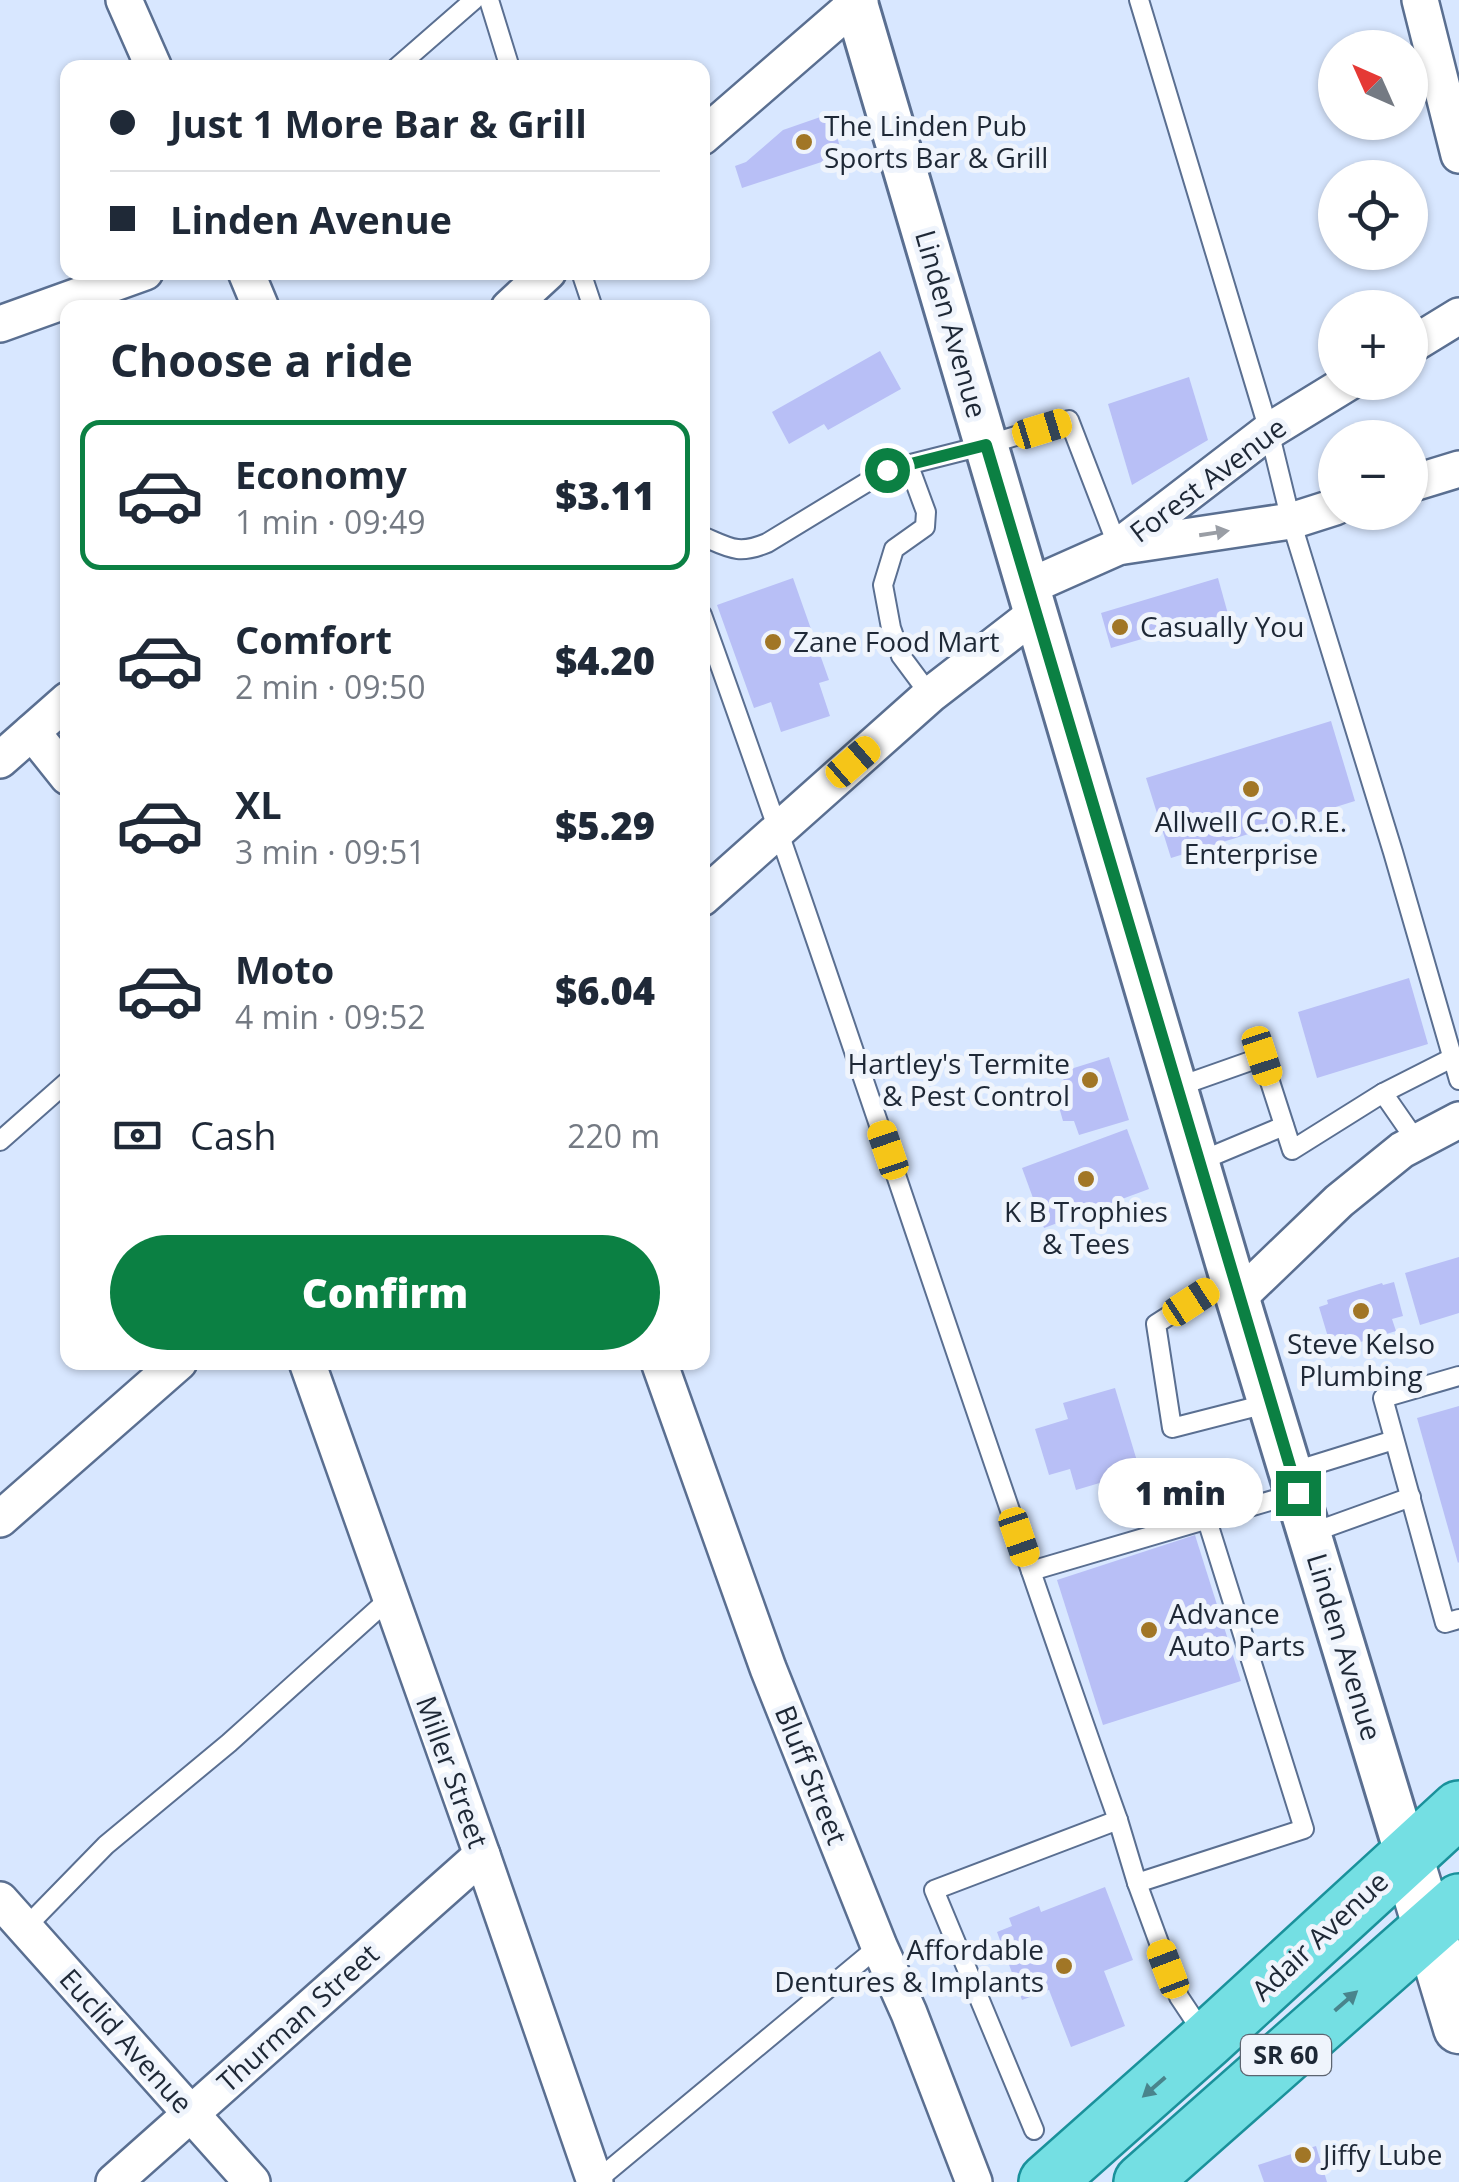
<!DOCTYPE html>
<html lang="en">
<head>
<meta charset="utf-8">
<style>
  body { margin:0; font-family:"Open Sans",sans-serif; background:#f6f6f7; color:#1f2937; height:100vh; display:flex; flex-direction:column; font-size:38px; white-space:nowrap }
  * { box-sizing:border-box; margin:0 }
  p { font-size:32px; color:#747a83 }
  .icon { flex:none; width:55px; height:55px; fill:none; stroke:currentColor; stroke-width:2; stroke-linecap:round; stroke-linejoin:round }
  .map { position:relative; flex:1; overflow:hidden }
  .drawer { position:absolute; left:60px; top:300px; width:650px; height:1070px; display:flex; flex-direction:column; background:#fff; border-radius:20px; box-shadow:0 2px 8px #0004 }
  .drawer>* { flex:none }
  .banner { position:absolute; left:60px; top:60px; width:650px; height:220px; border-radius:20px; box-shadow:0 2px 8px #0004; display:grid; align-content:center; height:220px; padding:0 50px; background:#fff }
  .needle { width:65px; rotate:315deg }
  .fabs { position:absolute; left:1318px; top:30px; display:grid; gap:20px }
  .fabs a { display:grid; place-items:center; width:110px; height:110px; border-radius:50%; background:#fff; box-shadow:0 2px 8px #0004; font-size:50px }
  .end { position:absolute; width:45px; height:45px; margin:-22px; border:12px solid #0b8043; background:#fff; box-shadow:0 0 0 5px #fff }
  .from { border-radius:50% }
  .bubble { position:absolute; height:70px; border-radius:35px; background:#fff; box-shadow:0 2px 8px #0004; font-size:32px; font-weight:800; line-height:70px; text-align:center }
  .car { position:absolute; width:30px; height:60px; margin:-30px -15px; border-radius:12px; box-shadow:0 0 8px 2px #0007; background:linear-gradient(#f5c518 24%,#345 0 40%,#f5c518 0 76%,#345 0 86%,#f5c518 0) }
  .banner b { display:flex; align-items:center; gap:35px; height:95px; font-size:38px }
  .banner b+b { border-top:2px solid #e0e1e3 }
  .banner i { width:25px; height:25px; background:#1f2937 }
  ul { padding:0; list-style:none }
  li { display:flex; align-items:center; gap:30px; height:150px; margin:0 20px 15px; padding:0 30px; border:5px solid transparent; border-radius:20px }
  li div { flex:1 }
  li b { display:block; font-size:38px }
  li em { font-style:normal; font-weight:800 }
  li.active { border-color:#0b8043 }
  li>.icon { width:90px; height:90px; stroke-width:1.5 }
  h2 { padding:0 50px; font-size:45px; line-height:120px }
  .pay { display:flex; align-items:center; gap:25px; height:110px; padding:0 50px; font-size:38px }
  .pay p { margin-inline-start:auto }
  .primary-button { display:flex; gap:20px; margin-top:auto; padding:20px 50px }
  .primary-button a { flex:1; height:115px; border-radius:60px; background:#0b8043; color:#fff; font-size:40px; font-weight:800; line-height:115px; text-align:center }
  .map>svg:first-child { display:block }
  .building { fill:#b8bff6 }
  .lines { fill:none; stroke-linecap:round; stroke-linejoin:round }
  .service-casing { stroke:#5a6f91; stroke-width:22 }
  .minor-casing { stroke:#5a6f91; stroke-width:40 }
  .tertiary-casing { stroke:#5a6f91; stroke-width:48 }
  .secondary-casing { stroke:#5a6f91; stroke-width:55 }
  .primary-casing { stroke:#1a919b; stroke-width:60 }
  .service { stroke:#fff; stroke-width:18 }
  .minor { stroke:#fff; stroke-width:35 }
  .tertiary { stroke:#fff; stroke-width:42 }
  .secondary { stroke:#fff; stroke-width:50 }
  .primary { stroke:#74dfe3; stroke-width:55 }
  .oneway { fill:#9a9ea5 }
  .oneway2 { fill:#49848c }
  .route { stroke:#0b8043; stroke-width:12 }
  .poi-dot { fill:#a17626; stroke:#eff4fc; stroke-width:4 }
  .labels { text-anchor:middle; stroke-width:10; stroke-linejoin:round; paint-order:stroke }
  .shield { fill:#eff4fc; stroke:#5d6571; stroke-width:2.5 }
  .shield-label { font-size:25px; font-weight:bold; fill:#1e2836 }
  .poi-label { font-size:28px; fill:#1e2836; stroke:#eff4fc; text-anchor:start }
  .street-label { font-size:28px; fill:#1e2836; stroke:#eff4fc }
</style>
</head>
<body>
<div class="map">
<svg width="1459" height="2182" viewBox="0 0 1459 2182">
  <rect width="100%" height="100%" fill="#d8e7ff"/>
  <g class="building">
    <polygon points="829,114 843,155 742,188 735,166 746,162 783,130"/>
    <polygon points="880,351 901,389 828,430 824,424 789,444 772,412"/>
    <polygon points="1189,377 1208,440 1132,485 1108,404"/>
    <polygon points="793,578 829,680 819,683 830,716 781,732 771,702 754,708 717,605"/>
    <polygon points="1218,578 1228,614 1111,648 1101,613"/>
    <polygon points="1331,721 1355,801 1171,858 1146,778"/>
    <polygon points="1409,978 1428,1044 1317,1078 1298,1012"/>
    <polygon points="1109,1057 1129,1120 1079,1135 1074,1121 1063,1121 1059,1107 1071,1103 1061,1072"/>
    <polygon points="1127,1129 1149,1189 1044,1228 1022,1168"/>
    <polygon points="1459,1257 1459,1313 1420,1325 1405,1273"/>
    <polygon points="1394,1282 1403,1316 1392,1319 1396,1331 1341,1348 1340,1344 1331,1347 1319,1307 1328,1304 1327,1300 1382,1283 1383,1285"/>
    <polygon points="1115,1388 1140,1471 1076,1490 1070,1469 1049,1475 1035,1429 1068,1419 1063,1403"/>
    <polygon points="1459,1406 1459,1562 1458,1563 1417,1418"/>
    <polygon points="1195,1535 1241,1681 1103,1725 1057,1580"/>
    <polygon points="1105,1887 1133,1960 1104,1971 1125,2026 1071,2047 1049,1990 1022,2000 997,1932 1012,1926 1009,1918 1039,1906 1041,1912"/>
    <polygon points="1316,2146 1327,2182 1264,2182 1258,2165"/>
  </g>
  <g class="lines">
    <defs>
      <g id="service">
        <polyline points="489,0 510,68"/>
        <polyline points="1139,0 1269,431 1291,521 1393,852 1459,1080"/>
        <polyline points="396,68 474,0"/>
        <polyline points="581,272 593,308"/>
        <polyline points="909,466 926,512 925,527 894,549 883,585 891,628 901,656 930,695"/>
        <path d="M 702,536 C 730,548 738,555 767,543 L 887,470 L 986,445 L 1069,420 L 1118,547"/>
        <path d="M 702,615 C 846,1015 975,1420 1118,1820 L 1137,1883 L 1179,1997 L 1205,2036"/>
        <polyline points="1177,1087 1262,1057 1292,1150 1383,1093 1417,1142"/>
        <polyline points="1383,1093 1452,1058"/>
        <polyline points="0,1141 68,1081"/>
        <polyline points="1198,1162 1284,1126"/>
        <polyline points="1231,1276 1156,1324 1172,1428 1270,1403"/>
        <polyline points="1459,1376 1383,1398 1445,1623 1459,1619"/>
        <polyline points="1291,1472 1394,1440"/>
        <polyline points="1311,1533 1411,1497"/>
        <polyline points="1031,1571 1297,1493"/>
        <polyline points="1137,1883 1304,1829 1207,1520"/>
        <polyline points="25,1928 106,1845 229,1743 390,1598"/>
        <polyline points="1034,2130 934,1890 1118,1820"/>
        <polyline points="595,2182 879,1946"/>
      </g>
      <g id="minor">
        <polyline points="124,0 154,68"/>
        <polyline points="1420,0 1459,155"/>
        <polyline points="702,137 860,0"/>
        <polyline points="246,272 261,308"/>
        <polyline points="509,308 548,272"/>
        <polyline points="0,324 145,272"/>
        <polyline points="1410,346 1459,316"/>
        <polyline points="1410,484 1459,469"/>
        <polyline points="1124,546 1291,521 1335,507"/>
        <polyline points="1028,587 1118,547 1269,431 1349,382"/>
        <polyline points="32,732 68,777"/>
        <polyline points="0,760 68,700"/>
        <polyline points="702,898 930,695 1036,613"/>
        <polyline points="1238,1298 1339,1201 1402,1150 1459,1120"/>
        <polyline points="307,1362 482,1855 595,2182"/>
        <polyline points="659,1362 768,1668 879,1946 909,2013 974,2182"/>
        <polyline points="0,1519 179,1362"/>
        <polyline points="0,1900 252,2182"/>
        <polyline points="114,2182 482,1855"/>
      </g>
      <polyline id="tertiary" points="855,0 1231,1276 1407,1856"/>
      <polyline id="secondary" points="1407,1856 1459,2028"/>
      <g id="primary">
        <polyline points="1047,2182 1207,2040 1459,1809"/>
        <polyline points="1142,2182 1459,1902"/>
      </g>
    </defs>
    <use href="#service" class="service-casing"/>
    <use href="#minor" class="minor-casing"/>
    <use href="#tertiary" class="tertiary-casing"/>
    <use href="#secondary" class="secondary-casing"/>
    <use href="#primary" class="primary-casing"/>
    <use href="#service" class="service"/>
    <use href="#minor" class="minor"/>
    <use href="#tertiary" class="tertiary"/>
    <use href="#secondary" class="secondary"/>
    <use href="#primary" class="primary"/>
  </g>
  <defs><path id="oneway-solid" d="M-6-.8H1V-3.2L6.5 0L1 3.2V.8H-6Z" transform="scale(2.5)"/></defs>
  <use class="oneway" href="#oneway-solid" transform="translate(1214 533) rotate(-9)"/>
  <g class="oneway2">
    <use href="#oneway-solid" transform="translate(1346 2001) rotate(-41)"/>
    <use href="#oneway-solid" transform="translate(1154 2087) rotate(139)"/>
  </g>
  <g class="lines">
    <polyline class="route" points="887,470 986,445 1298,1493"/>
  </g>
  <g class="poi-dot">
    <circle cx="804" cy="142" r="10"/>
    <circle cx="1120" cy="627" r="10"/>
    <circle cx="773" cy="642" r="10"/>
    <circle cx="1251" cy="789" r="10"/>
    <circle cx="1090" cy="1080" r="10"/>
    <circle cx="1086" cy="1179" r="10"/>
    <circle cx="1361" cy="1311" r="10"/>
    <circle cx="1149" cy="1630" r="10"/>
    <circle cx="1064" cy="1966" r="10"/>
    <circle cx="1303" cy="2155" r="10"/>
  </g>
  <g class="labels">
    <rect class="shield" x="1241" y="2035" width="90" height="40" rx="8"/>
    <g class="shield-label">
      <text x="1286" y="2064">SR 60</text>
    </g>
    <g class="poi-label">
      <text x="824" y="136">The Linden Pub<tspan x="824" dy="32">Sports Bar &amp; Grill</tspan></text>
      <text x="1140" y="637">Casually You</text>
      <text x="793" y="652">Zane Food Mart</text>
      <text x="1251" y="832" text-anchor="middle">Allwell C.O.R.E.<tspan x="1251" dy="32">Enterprise</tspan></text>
      <text x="1070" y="1074" text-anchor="end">Hartley's Termite<tspan x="1070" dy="32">&amp; Pest Control</tspan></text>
      <text x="1086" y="1222" text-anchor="middle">K B Trophies<tspan x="1086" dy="32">&amp; Tees</tspan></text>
      <text x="1361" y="1354" text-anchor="middle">Steve Kelso<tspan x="1361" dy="32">Plumbing</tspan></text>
      <text x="1169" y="1624">Advance<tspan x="1169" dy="32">Auto Parts</tspan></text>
      <text x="1044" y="1960" text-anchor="end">Affordable<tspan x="1044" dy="32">Dentures &amp; Implants</tspan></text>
      <text x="1323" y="2165">Jiffy Lube</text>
    </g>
    <g class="street-label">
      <text transform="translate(951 324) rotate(74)" y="10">Linden Avenue</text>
      <text transform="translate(1208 480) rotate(-37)" y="10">Forest Avenue</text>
      <text transform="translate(1344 1647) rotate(73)" y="10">Linden Avenue</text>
      <text transform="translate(452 1772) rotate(70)" y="10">Miller Street</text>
      <text transform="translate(811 1775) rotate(68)" y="10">Bluff Street</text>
      <text transform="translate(1320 1936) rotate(-43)" y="10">Adair Avenue</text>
      <text transform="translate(298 2018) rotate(-42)" y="10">Thurman Street</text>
      <text transform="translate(126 2041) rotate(48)" y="10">Euclid Avenue</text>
    </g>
  </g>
</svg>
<div class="fabs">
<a><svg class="needle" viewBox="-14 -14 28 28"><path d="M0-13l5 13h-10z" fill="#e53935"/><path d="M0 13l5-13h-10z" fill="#747a83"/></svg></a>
<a><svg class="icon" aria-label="locate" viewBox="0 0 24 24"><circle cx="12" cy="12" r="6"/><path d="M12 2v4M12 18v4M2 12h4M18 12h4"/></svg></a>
<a>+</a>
<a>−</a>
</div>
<i class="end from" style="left:887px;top:470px"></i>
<i class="end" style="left:1298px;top:1493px"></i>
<div class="bubble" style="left:1098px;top:1458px;width:165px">1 min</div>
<i class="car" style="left:1042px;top:429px;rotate:73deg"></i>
<i class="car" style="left:853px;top:762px;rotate:49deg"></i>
<i class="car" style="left:1262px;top:1056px;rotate:162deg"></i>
<i class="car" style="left:888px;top:1150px;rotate:341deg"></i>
<i class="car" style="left:1191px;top:1302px;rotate:57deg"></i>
<i class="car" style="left:1019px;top:1537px;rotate:161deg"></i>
<i class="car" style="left:1168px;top:1969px;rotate:339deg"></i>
<div class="banner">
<b><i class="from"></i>Just 1 More Bar &amp; Grill</b>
<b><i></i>Linden Avenue</b>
</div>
<section class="drawer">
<h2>Choose a ride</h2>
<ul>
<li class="active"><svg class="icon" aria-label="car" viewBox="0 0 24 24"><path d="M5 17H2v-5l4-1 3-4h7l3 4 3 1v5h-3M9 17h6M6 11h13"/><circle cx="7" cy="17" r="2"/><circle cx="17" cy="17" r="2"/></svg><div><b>Economy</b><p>1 min · 09:49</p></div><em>$3.11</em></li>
<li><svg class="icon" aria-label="car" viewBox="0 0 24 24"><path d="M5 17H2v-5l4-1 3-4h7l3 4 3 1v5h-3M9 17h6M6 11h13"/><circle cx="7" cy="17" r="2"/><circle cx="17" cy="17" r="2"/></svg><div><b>Comfort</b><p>2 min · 09:50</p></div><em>$4.20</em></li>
<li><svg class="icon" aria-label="car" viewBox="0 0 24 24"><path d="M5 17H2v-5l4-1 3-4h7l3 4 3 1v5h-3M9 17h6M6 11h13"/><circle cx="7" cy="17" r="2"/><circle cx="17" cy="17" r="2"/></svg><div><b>XL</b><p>3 min · 09:51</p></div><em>$5.29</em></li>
<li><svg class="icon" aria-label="car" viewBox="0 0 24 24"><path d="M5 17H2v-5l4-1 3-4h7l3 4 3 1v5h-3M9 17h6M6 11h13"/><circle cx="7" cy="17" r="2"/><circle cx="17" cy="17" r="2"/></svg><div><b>Moto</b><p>4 min · 09:52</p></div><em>$6.04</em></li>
</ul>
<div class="pay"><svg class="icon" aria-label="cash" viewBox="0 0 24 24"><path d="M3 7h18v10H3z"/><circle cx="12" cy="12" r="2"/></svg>Cash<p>220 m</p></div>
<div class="primary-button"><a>Confirm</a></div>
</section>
</div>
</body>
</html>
